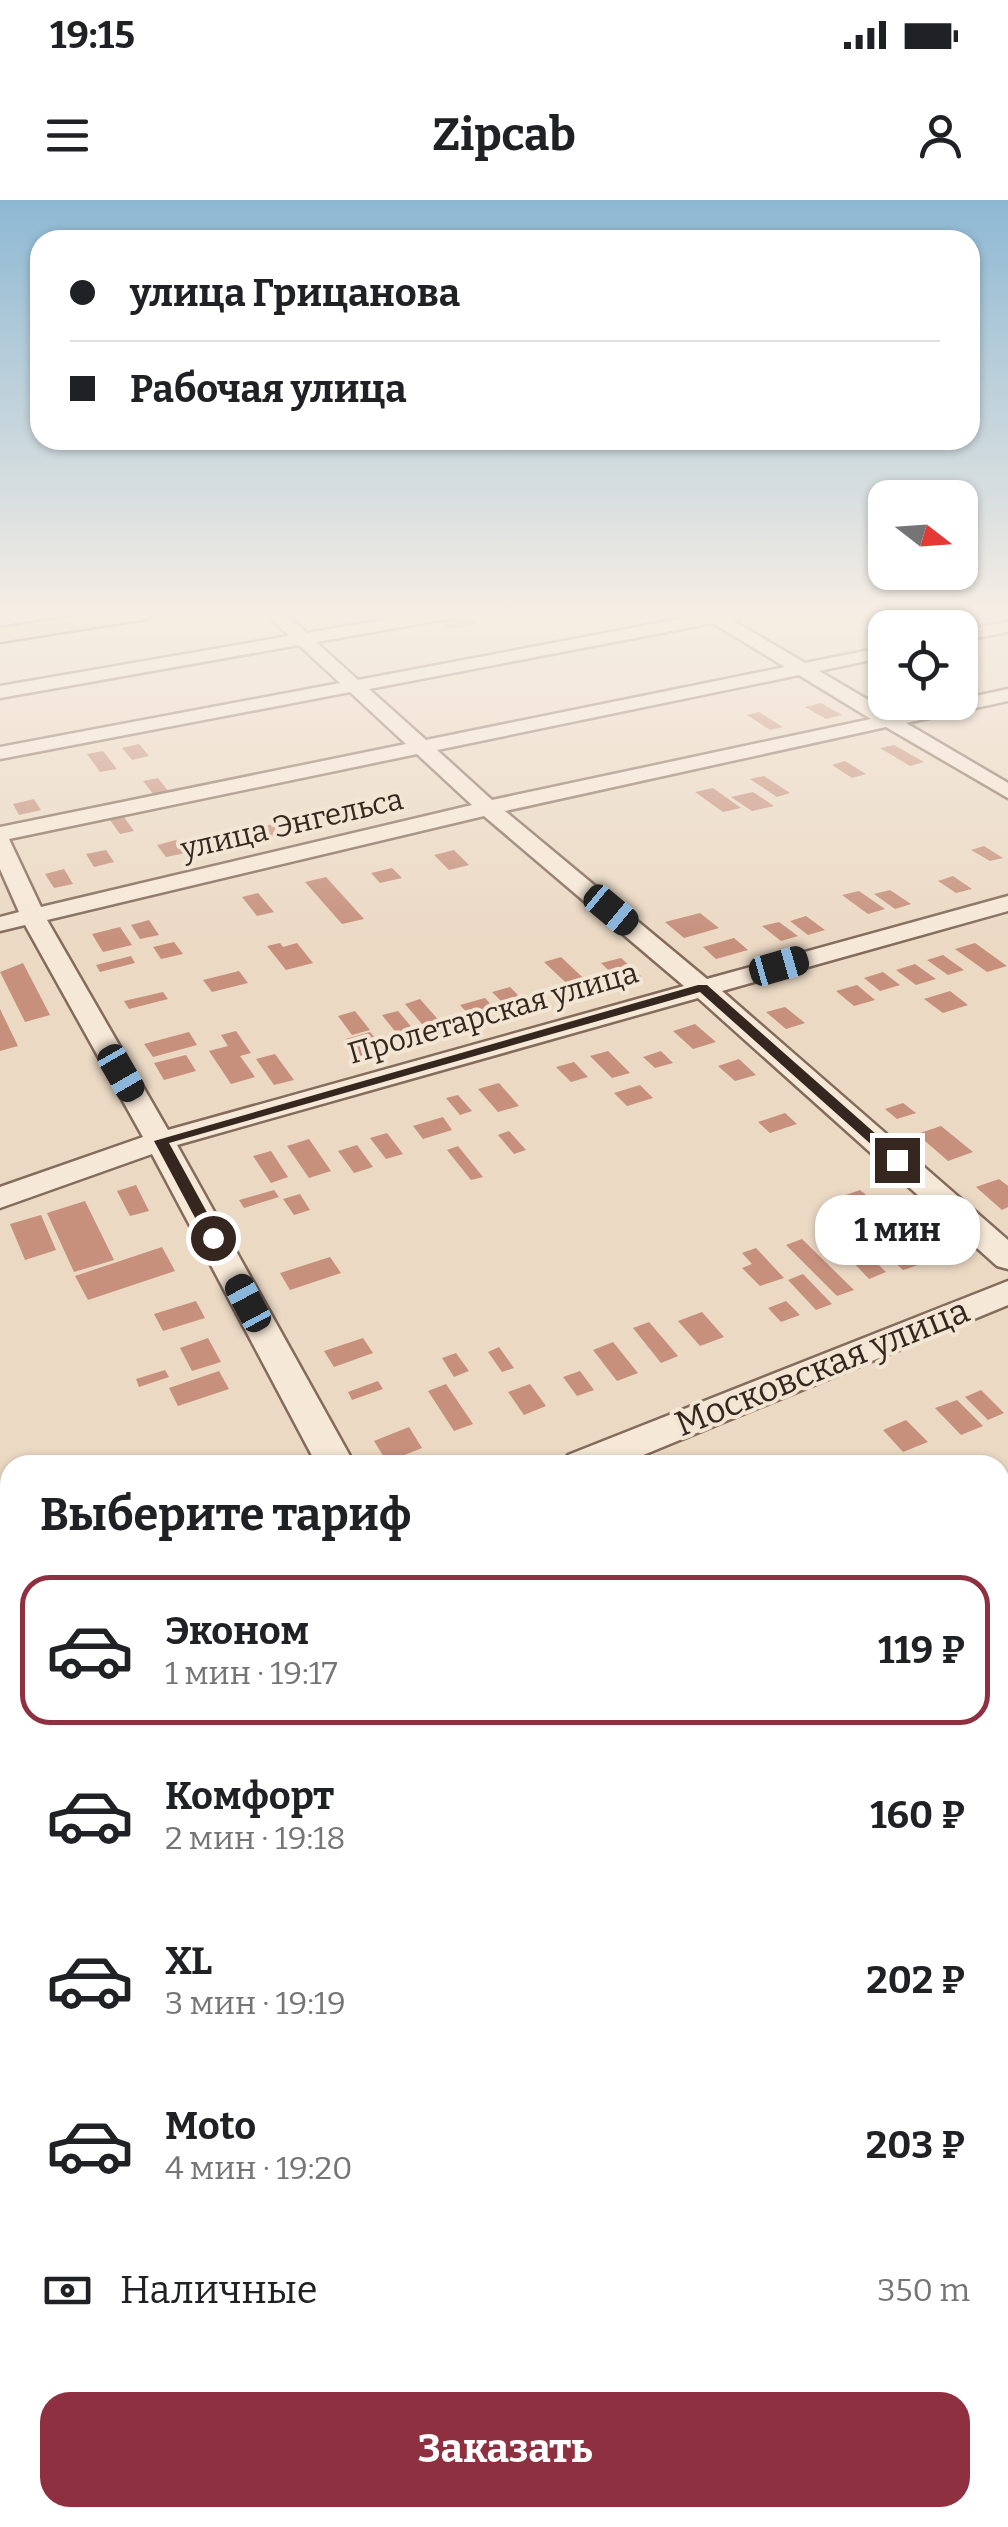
<!DOCTYPE html>
<html lang="ru">
<head>
<meta charset="utf-8">
<style>
  body { margin:0; font-family:Bitter,serif; background:#f6f6f6; color:#202124; height:100vh; display:flex; flex-direction:column; font-size:38px; white-space:nowrap }
  * { box-sizing:border-box; margin:0 }
  p { font-size:32px; color:#757577 }
  .icon { flex:none; width:55px; height:55px; fill:none; stroke:currentColor; stroke-width:2; stroke-linecap:round; stroke-linejoin:round }
  .map { position:relative; flex:1; overflow:hidden }
  .drawer { position:absolute; left:0px; top:1255px; width:1010px; height:1072px; display:flex; flex-direction:column; background:#fff; border-radius:30px 30px 0 0; box-shadow:0 2px 8px #0004 }
  .drawer>* { flex:none }
  .banner { position:absolute; left:30px; top:30px; width:950px; height:220px; border-radius:30px; box-shadow:0 2px 8px #0004; display:grid; align-content:center; height:220px; padding:0 40px; background:#fff }
  .needle { width:65px; rotate:107deg }
  .fabs { position:absolute; left:868px; top:280px; display:grid; gap:20px }
  .fabs a { display:grid; place-items:center; width:110px; height:110px; border-radius:20px; background:#fff; box-shadow:0 2px 8px #0004; font-size:50px }
  .end { position:absolute; width:45px; height:45px; margin:-22px; border:12px solid #35261f; background:#fff; box-shadow:0 0 0 5px #fff }
  .from { border-radius:50% }
  .bubble { position:absolute; height:70px; border-radius:30px; background:#fff; box-shadow:0 2px 8px #0004; font-size:32px; font-weight:700; line-height:70px; text-align:center }
  .car { position:absolute; width:30px; height:60px; margin:-30px -15px; border-radius:12px; box-shadow:0 0 8px 2px #0007; background:linear-gradient(#222 24%,#8ab4d8 0 40%,#222 0 76%,#8ab4d8 0 86%,#222 0) }
  .banner b { display:flex; align-items:center; gap:35px; height:95px; font-size:38px }
  .banner b+b { border-top:2px solid #e0e0e0 }
  .banner i { width:25px; height:25px; background:#202124 }
  ul { padding:0; list-style:none }
  li { display:flex; align-items:center; gap:30px; height:150px; margin:0 20px 15px; padding:0 20px; border:5px solid transparent; border-radius:30px }
  li div { flex:1 }
  li b { display:block; font-size:38px }
  li em { font-style:normal; font-weight:700 }
  li.active { border-color:#8f3040 }
  li>.icon { width:90px; height:90px; stroke-width:1.5 }
  h2 { padding:0 40px; font-size:45px; line-height:120px }
  .pay { display:flex; align-items:center; gap:25px; height:110px; padding:0 40px; font-size:38px }
  .pay p { margin-inline-start:auto }
  .action { display:flex; gap:20px; margin-top:auto; padding:20px 40px }
  .action a { flex:1; height:115px; border-radius:30px; background:#8f3040; color:#fff; font-size:40px; font-weight:700; line-height:115px; text-align:center }
  .status { display:flex; justify-content:space-between; align-items:center; height:70px; padding:0 50px; background:#fff; direction:ltr }
  .status svg { height:28px; fill:currentColor }
  header { display:flex; justify-content:space-between; align-items:center; height:130px; padding:0 40px; background:#fff; font-size:45px; font-weight:700 }
  .map>svg:first-child { display:block }
  .building { fill:#c6907d }
  .lines { fill:none; stroke-linecap:round; stroke-linejoin:round }
  .minor-casing { stroke:#846b5c; stroke-width:5 }
  .major-casing { stroke:#523b30; stroke-width:5 }
  .minor { fill:#f6e8d7; fill-rule:evenodd }
  .major { fill:#ebc89f; fill-rule:evenodd }
  .route { fill:#35261f }
  .labels { text-anchor:middle; stroke-width:8; stroke-linejoin:round; paint-order:stroke }
  .far-street-label { font-size:30px; fill:#35261f; stroke:#f3e5d3 }
  .street-label { font-size:35px; fill:#35261f; stroke:#f3e5d3 }
</style>
</head>
<body>
<div class="status"><b>19:15</b><svg viewBox="0 0 49 12"><path d="M0 12V9h3v3zM5 12V6h3v6zM10 12V3h3v9zM15 12V0h3v12zM26 1h20v11H26zM47 4h2v5h-2z"/></svg></div>
<header><svg class="icon" aria-label="menu" viewBox="0 0 24 24"><path d="M4 6h16M4 12h16M4 18h16"/></svg>Zipcab<svg class="icon" aria-label="person" viewBox="0 0 24 24"><circle cx="12" cy="8" r="4"/><path d="M4 21q1-7 8-7t8 7"/></svg></header>
<div class="map">
<svg width="1008" height="2327" viewBox="0 0 1008 2327">
  <rect width="100%" height="100%" fill="#ebd9c4"/>
  <g class="building">
    <polygon points="444,418 449,421 469,418 478,424 450,429 437,419"/>
    <polygon points="821,503 842,515 826,519 805,507"/>
    <polygon points="759,512 783,527 770,530 747,515"/>
    <polygon points="139,544 149,556 132,560 122,548"/>
    <polygon points="894,545 924,562 910,566 880,548"/>
    <polygon points="103,551 117,569 100,572 87,554"/>
    <polygon points="845,561 866,574 852,578 832,565"/>
    <polygon points="764,576 790,593 777,597 750,579"/>
    <polygon points="158,578 169,592 154,595 143,581"/>
    <polygon points="713,588 741,608 723,612 695,592"/>
    <polygon points="753,592 774,606 752,611 731,597"/>
    <polygon points="394,595 409,609 393,613 379,599"/>
    <polygon points="34,599 41,610 19,615 13,604"/>
    <polygon points="124,617 134,631 120,634 110,620"/>
    <polygon points="281,622 291,634 270,638 260,627"/>
    <polygon points="176,640 186,653 166,657 157,645"/>
    <polygon points="984,646 1003,658 990,661 971,650"/>
    <polygon points="106,650 114,662 94,667 86,654"/>
    <polygon points="454,650 469,665 449,670 434,655"/>
    <polygon points="392,668 402,678 380,683 371,673"/>
    <polygon points="64,669 73,684 54,688 45,674"/>
    <polygon points="953,676 972,689 956,693 938,681"/>
    <polygon points="326,677 364,719 342,724 305,682"/>
    <polygon points="890,690 911,704 895,709 874,694"/>
    <polygon points="859,691 885,709 868,714 842,695"/>
    <polygon points="258,693 274,712 257,716 242,697"/>
    <polygon points="700,713 719,728 684,738 665,722"/>
    <polygon points="806,716 825,730 808,735 790,721"/>
    <polygon points="149,720 159,735 140,739 131,725"/>
    <polygon points="779,722 798,736 781,741 762,726"/>
    <polygon points="120,727 132,745 103,752 92,734"/>
    <polygon points="734,738 748,750 716,759 703,747"/>
    <polygon points="174,742 183,754 161,759 153,747"/>
    <polygon points="280,743 283,747 297,743 313,763 286,770 267,746"/>
    <polygon points="975,743 1007,766 987,772 955,749"/>
    <polygon points="943,755 964,770 948,775 927,760"/>
    <polygon points="131,756 135,763 100,772 96,765"/>
    <polygon points="561,757 597,791 580,796 544,762"/>
    <polygon points="621,758 642,777 622,783 601,763"/>
    <polygon points="23,763 50,815 25,822 0,772"/>
    <polygon points="915,764 936,779 916,785 896,770"/>
    <polygon points="239,771 248,783 212,792 203,780"/>
    <polygon points="883,772 900,785 880,791 864,778"/>
    <polygon points="857,785 875,800 854,806 836,791"/>
    <polygon points="510,787 531,808 513,813 492,792"/>
    <polygon points="950,791 968,805 943,813 924,799"/>
    <polygon points="163,792 168,799 129,809 124,801"/>
    <polygon points="485,798 498,812 473,819 460,805"/>
    <polygon points="420,799 449,832 433,837 405,804"/>
    <polygon points="785,807 805,823 786,829 766,812"/>
    <polygon points="0,809 18,846 0,851"/>
    <polygon points="355,811 370,830 352,835 338,816"/>
    <polygon points="398,811 414,830 398,835 382,815"/>
    <polygon points="695,824 716,842 693,849 673,831"/>
    <polygon points="236,831 251,853 240,856 255,877 231,884 209,851 228,846 221,835"/>
    <polygon points="189,832 197,845 153,857 144,844"/>
    <polygon points="370,832 385,849 359,856 346,839"/>
    <polygon points="608,851 630,873 612,878 590,856"/>
    <polygon points="661,851 673,863 655,868 643,857"/>
    <polygon points="275,854 294,880 274,885 256,859"/>
    <polygon points="186,855 196,871 164,880 154,863"/>
    <polygon points="739,859 756,875 735,881 718,866"/>
    <polygon points="574,862 588,877 571,882 556,867"/>
    <polygon points="499,883 519,906 498,912 478,889"/>
    <polygon points="640,885 653,898 627,906 614,893"/>
    <polygon points="458,895 472,911 460,915 446,898"/>
    <polygon points="903,903 916,913 897,919 885,909"/>
    <polygon points="785,913 797,924 770,933 758,922"/>
    <polygon points="443,917 452,930 423,939 413,926"/>
    <polygon points="941,926 973,952 948,961 917,934"/>
    <polygon points="509,931 526,950 514,954 498,935"/>
    <polygon points="387,933 403,954 386,959 370,938"/>
    <polygon points="309,939 331,971 309,978 287,946"/>
    <polygon points="357,945 373,967 354,973 338,951"/>
    <polygon points="458,946 483,977 471,980 447,950"/>
    <polygon points="271,951 288,977 271,983 253,956"/>
    <polygon points="999,979 1008,986 1008,1007 1002,1010 976,987"/>
    <polygon points="136,985 149,1011 130,1016 117,991"/>
    <polygon points="274,990 279,997 244,1008 239,1000"/>
    <polygon points="860,990 870,998 834,1011 826,1002"/>
    <polygon points="300,994 310,1010 294,1015 283,999"/>
    <polygon points="85,1001 114,1060 74,1072 47,1013"/>
    <polygon points="41,1015 56,1050 25,1060 10,1024"/>
    <polygon points="926,1031 949,1052 937,1057 913,1035"/>
    <polygon points="802,1039 854,1090 837,1096 786,1045"/>
    <polygon points="894,1039 921,1064 903,1070 876,1045"/>
    <polygon points="162,1047 175,1071 88,1100 75,1076"/>
    <polygon points="756,1048 784,1078 760,1086 742,1068 752,1064 742,1053"/>
    <polygon points="866,1053 886,1072 869,1079 850,1059"/>
    <polygon points="330,1057 341,1073 290,1090 280,1073"/>
    <polygon points="803,1074 832,1104 816,1110 788,1080"/>
    <polygon points="196,1101 205,1118 163,1131 154,1114"/>
    <polygon points="786,1101 800,1115 781,1122 768,1108"/>
    <polygon points="702,1112 724,1137 700,1146 678,1121"/>
    <polygon points="649,1122 678,1156 661,1163 633,1128"/>
    <polygon points="208,1138 221,1162 192,1171 180,1148"/>
    <polygon points="363,1138 373,1153 334,1167 324,1151"/>
    <polygon points="613,1142 638,1173 617,1181 593,1150"/>
    <polygon points="499,1147 514,1168 502,1172 488,1152"/>
    <polygon points="456,1153 469,1171 454,1177 442,1158"/>
    <polygon points="165,1170 169,1177 139,1187 136,1179"/>
    <polygon points="219,1171 229,1189 178,1206 169,1188"/>
    <polygon points="580,1171 594,1190 577,1196 563,1177"/>
    <polygon points="378,1181 383,1189 352,1200 348,1192"/>
    <polygon points="446,1184 473,1224 454,1231 428,1191"/>
    <polygon points="530,1184 546,1206 524,1215 508,1192"/>
    <polygon points="981,1190 1004,1213 988,1220 965,1197"/>
    <polygon points="957,1200 983,1226 961,1235 935,1208"/>
    <polygon points="906,1220 928,1242 903,1252 883,1230"/>
    <polygon points="409,1227 422,1248 387,1262 374,1241"/>
    <polygon points="1000,1653 1008,1663 1008,1711 1000,1700"/>
    <polygon points="1008,1957 1008,1993 1000,1981 1000,1962"/>
    <polygon points="1000,2023 1008,2035 1008,2134 1000,2122"/>
    <polygon points="10,2171 10,2278 0,2284 0,2176"/>
    <polygon points="1000,2221 1008,2234 1008,2272 1000,2278"/>
    <polygon points="509,2318 586,2318 590,2327 495,2327"/>
  </g>
  <g class="lines">
    <defs>
      <g id="minor">
        <path d="M 265,412 L 283,412 L 307,433 L 429,412 L 467,412 L 458,417 L 316,442 L 358,480 L 701,415 L 700,412 L 753,412 L 732,420 L 805,463 L 885,447 L 885,457 L 819,471 L 892,514 L 1008,489 L 1008,501 L 906,523 L 1008,583 L 1008,598 L 886,527 L 505,611 L 707,779 L 1008,696 L 1008,711 L 722,791 L 1008,1040 L 1008,1069 L 997,1066 L 698,798 L 177,945 L 355,1265 L 317,1265 L 152,954 L 0,1008 L 0,987 L 143,937 L 25,725 L 0,731 L 0,717 L 19,712 L 0,669 L 0,627 L 406,544 L 350,492 L 0,559 L 0,547 L 340,483 L 299,445 L 0,498 L 0,486 L 289,436 ZM 713,423 L 785,467 L 426,540 L 369,489 ZM 799,475 L 871,519 L 492,600 L 437,550 ZM 417,554 L 472,605 L 41,707 L 9,639 ZM 484,616 L 684,786 L 168,930 L 47,720 Z"/>
        <polygon points="1008,422 1008,432 960,441 960,431"/>
        <polygon points="1008,1081 1008,1105 619,1265 562,1265 568,1255"/>
        <polygon points="10,1470 10,1507 0,1511 0,1473"/>
        <polygon points="1008,1810 1008,1863 1000,1867 1000,1814"/>
        <polygon points="145,2318 220,2318 217,2327 141,2327"/>
        <polygon points="859,2318 922,2318 926,2327 862,2327"/>
      </g>
      <polygon id="major" points="104,412 157,412 146,419 0,442 0,428"/>
    </defs>
    <use href="#minor" class="minor-casing"/>
    <use href="#major" class="major-casing"/>
    <use href="#minor" class="minor"/>
    <use href="#major" class="major"/>
  </g>
  <linearGradient id="sky" x2="0" y2="1"><stop stop-color="#8db8d3"/><stop offset="0.56" stop-color="#f6eee4"/><stop offset="1" stop-color="#f6eee4" stop-opacity="0"/></linearGradient>
  <rect width="1008" height="738" fill="url(#sky)"/>
  <polygon class="route" points="698,785 707,785 902,957 902,963 892,963 700,792 169,943 221,1038 219,1042 208,1042 154,941"/>
  <g class="labels">
    <g class="far-street-label">
      <text transform="translate(292 624) rotate(-13)" y="10">улица Энгельса</text>
      <text transform="translate(493 813) rotate(-16)" y="10">Пролетарская улица</text>
    </g>
    <g class="street-label">
      <text transform="translate(822 1167) rotate(-22)" y="12">Московская улица</text>
    </g>
  </g>
</svg>
<div class="fabs">
<a><svg class="needle" viewBox="-14 -14 28 28"><path d="M0-13l5 13h-10z" fill="#e53935"/><path d="M0 13l5-13h-10z" fill="#757577"/></svg></a>
<a><svg class="icon" aria-label="locate" viewBox="0 0 24 24"><circle cx="12" cy="12" r="6"/><path d="M12 2v4M12 18v4M2 12h4M18 12h4"/></svg></a>
</div>
<i class="end from" style="left:213px;top:1038px"></i>
<i class="end" style="left:897px;top:960px"></i>
<div class="bubble" style="left:815px;top:995px;width:165px">1 мин</div>
<i class="car" style="left:611px;top:710px;rotate:130deg"></i>
<i class="car" style="left:779px;top:766px;rotate:74deg"></i>
<i class="car" style="left:121px;top:873px;rotate:150deg"></i>
<i class="car" style="left:248px;top:1103px;rotate:332deg"></i>
<div class="banner">
<b><i class="from"></i>улица Грицанова</b>
<b><i></i>Рабочая улица</b>
</div>
<section class="drawer">
<h2>Выберите тариф</h2>
<ul>
<li class="active"><svg class="icon" aria-label="car" viewBox="0 0 24 24"><path d="M5 17H2v-5l4-1 3-4h7l3 4 3 1v5h-3M9 17h6M6 11h13"/><circle cx="7" cy="17" r="2"/><circle cx="17" cy="17" r="2"/></svg><div><b>Эконом</b><p>1 мин · 19:17</p></div><em>119 ₽</em></li>
<li><svg class="icon" aria-label="car" viewBox="0 0 24 24"><path d="M5 17H2v-5l4-1 3-4h7l3 4 3 1v5h-3M9 17h6M6 11h13"/><circle cx="7" cy="17" r="2"/><circle cx="17" cy="17" r="2"/></svg><div><b>Комфорт</b><p>2 мин · 19:18</p></div><em>160 ₽</em></li>
<li><svg class="icon" aria-label="car" viewBox="0 0 24 24"><path d="M5 17H2v-5l4-1 3-4h7l3 4 3 1v5h-3M9 17h6M6 11h13"/><circle cx="7" cy="17" r="2"/><circle cx="17" cy="17" r="2"/></svg><div><b>XL</b><p>3 мин · 19:19</p></div><em>202 ₽</em></li>
<li><svg class="icon" aria-label="car" viewBox="0 0 24 24"><path d="M5 17H2v-5l4-1 3-4h7l3 4 3 1v5h-3M9 17h6M6 11h13"/><circle cx="7" cy="17" r="2"/><circle cx="17" cy="17" r="2"/></svg><div><b>Moto</b><p>4 мин · 19:20</p></div><em>203 ₽</em></li>
</ul>
<div class="pay"><svg class="icon" aria-label="cash" viewBox="0 0 24 24"><path d="M3 7h18v10H3z"/><circle cx="12" cy="12" r="2"/></svg>Наличные<p>350 m</p></div>
<div class="action"><a>Заказать</a></div>
</section>
</div>
</body>
</html>
